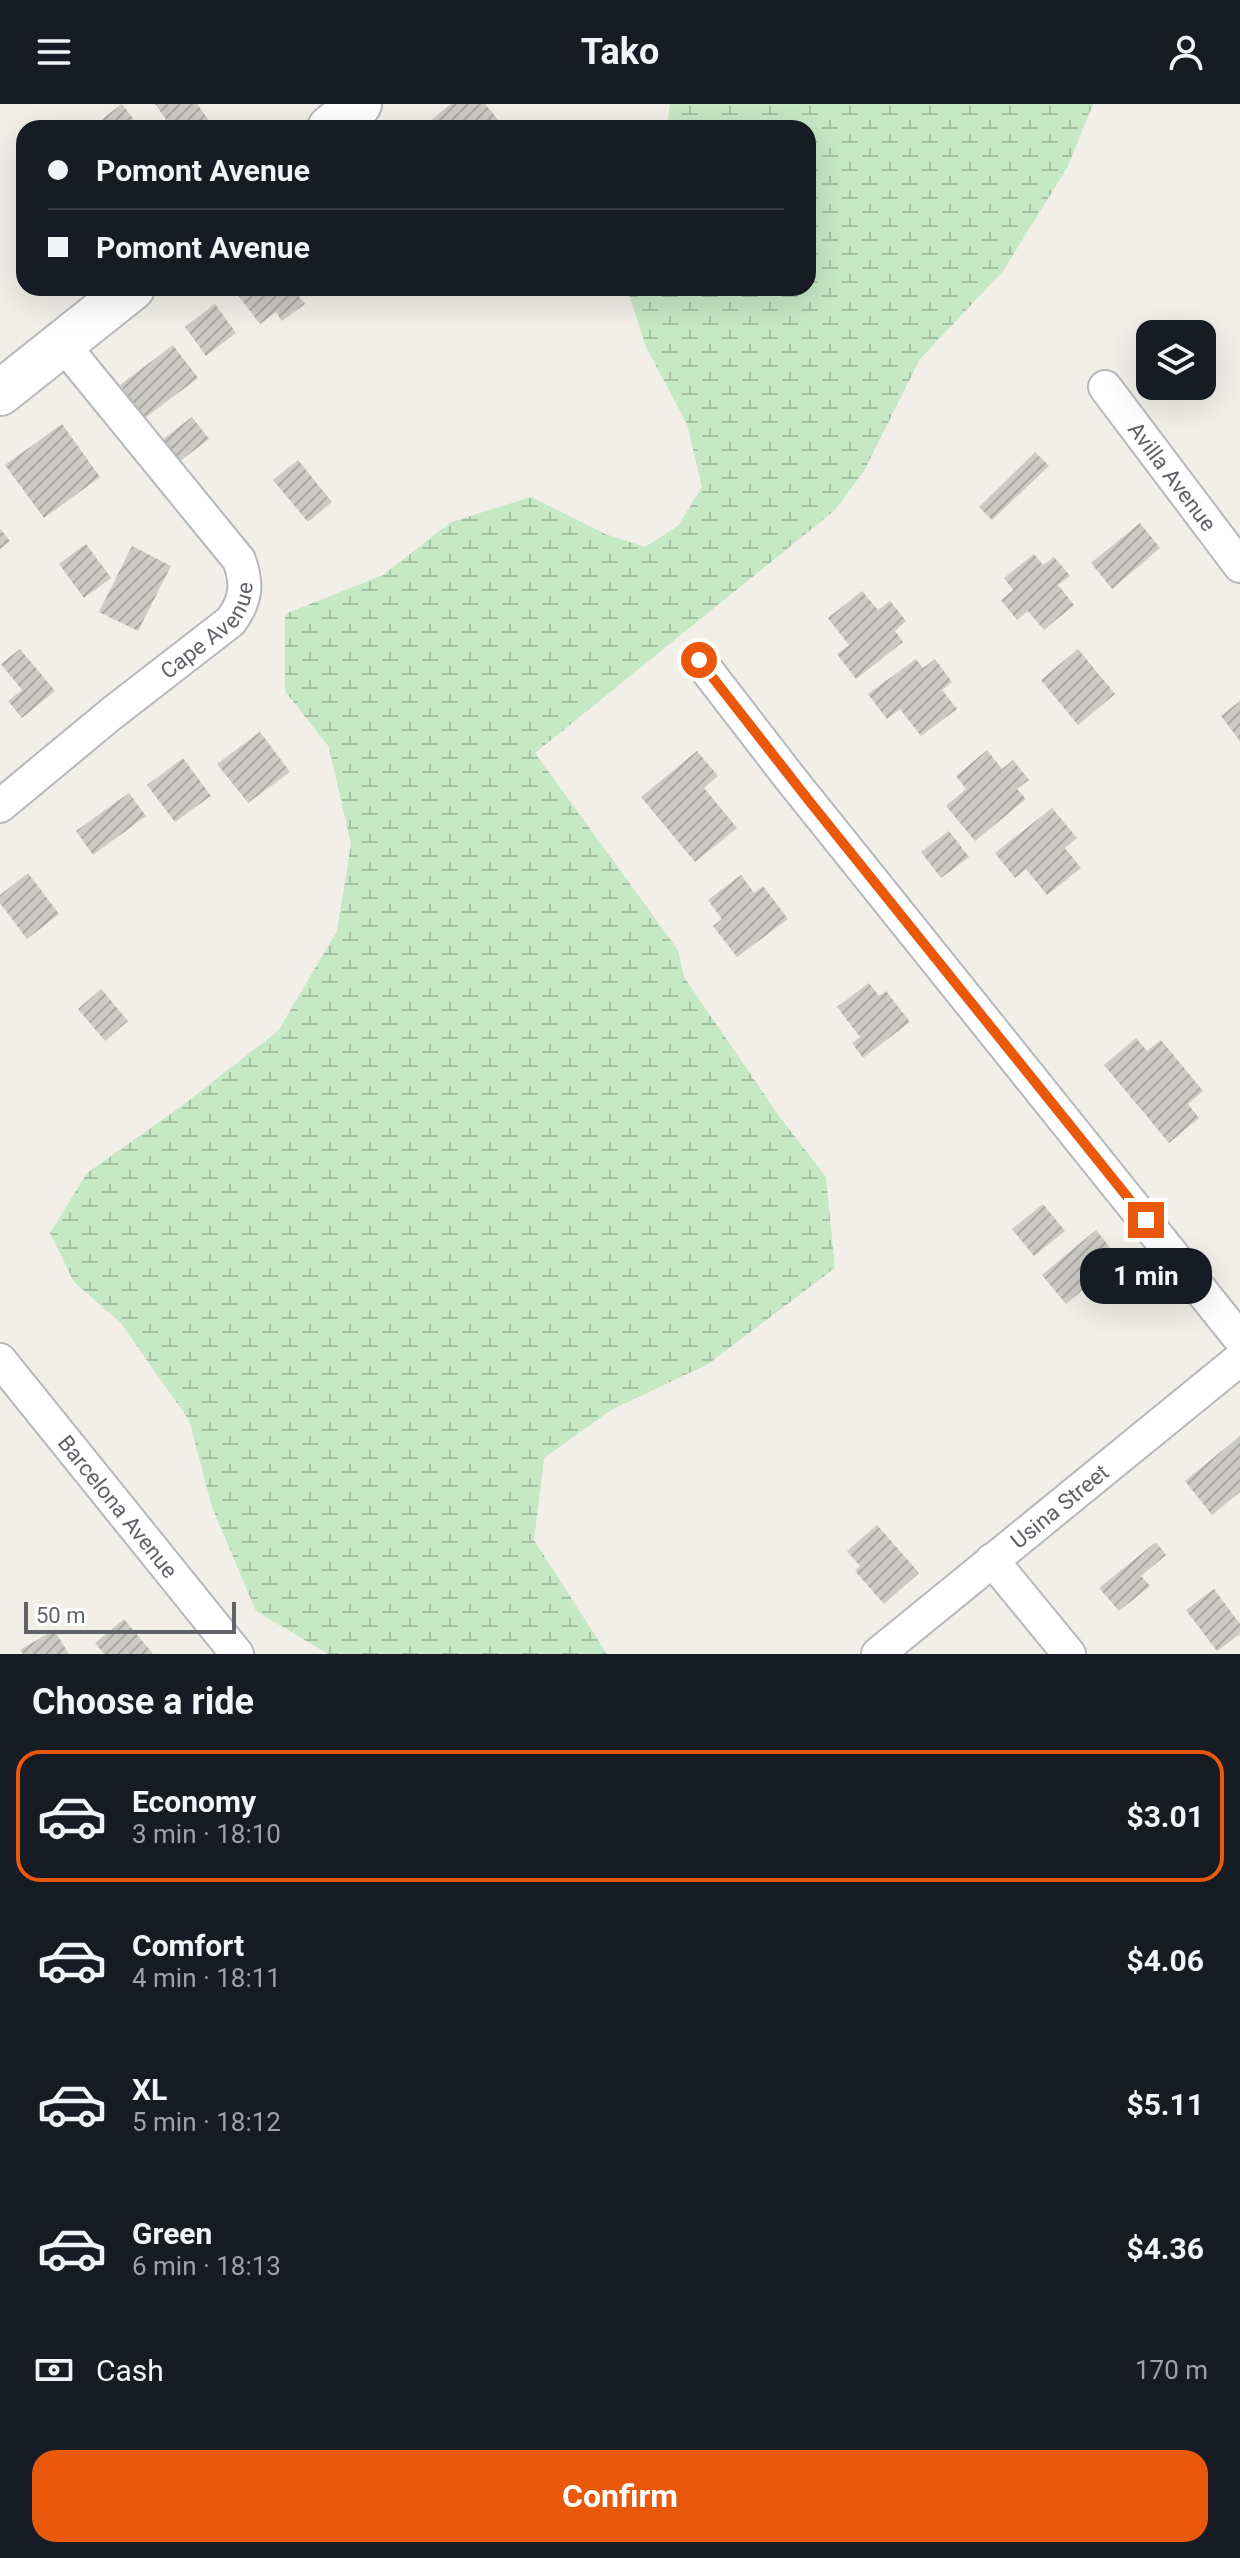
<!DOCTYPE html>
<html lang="en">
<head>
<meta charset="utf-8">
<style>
  body { margin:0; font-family:Roboto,sans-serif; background:#242831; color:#f1f3f6; height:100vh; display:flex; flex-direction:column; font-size:30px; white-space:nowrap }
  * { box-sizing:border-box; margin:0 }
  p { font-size:26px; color:#9ea1a6 }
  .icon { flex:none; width:44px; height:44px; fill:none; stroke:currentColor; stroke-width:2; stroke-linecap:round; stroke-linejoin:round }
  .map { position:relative; height:1550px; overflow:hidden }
  .side { display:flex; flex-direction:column; background:#171b24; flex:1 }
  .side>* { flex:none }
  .banner { position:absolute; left:16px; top:16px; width:800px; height:176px; border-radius:24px; box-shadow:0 8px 32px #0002; display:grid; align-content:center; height:176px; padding:0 32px; background:#171b24 }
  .buttons { position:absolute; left:1136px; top:216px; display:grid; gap:16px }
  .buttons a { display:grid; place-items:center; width:80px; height:80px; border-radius:16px; background:#171b24; box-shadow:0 8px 32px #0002; font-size:40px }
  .scale { position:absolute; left:24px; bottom:20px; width:212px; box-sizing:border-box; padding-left:8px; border:4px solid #5f6368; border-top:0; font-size:22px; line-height:28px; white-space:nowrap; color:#5f6368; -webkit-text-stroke:6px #fff; paint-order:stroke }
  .end { position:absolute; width:36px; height:36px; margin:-18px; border:10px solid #ea580c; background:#fff; box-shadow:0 0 0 4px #fff }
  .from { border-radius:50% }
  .bubble { position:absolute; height:56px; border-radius:24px; background:#171b24; box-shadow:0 8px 32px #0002; font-size:26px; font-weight:700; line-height:56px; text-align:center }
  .banner b { display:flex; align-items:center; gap:28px; height:76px; font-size:30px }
  .banner b+b { border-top:2px solid #363941 }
  .banner i { width:20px; height:20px; background:#f1f3f6 }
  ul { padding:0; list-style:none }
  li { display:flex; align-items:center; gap:24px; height:132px; margin:0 16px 12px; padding:0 16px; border:4px solid transparent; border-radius:24px }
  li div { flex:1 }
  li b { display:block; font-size:30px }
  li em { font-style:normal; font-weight:700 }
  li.active { border-color:#ea580c }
  li>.icon { width:72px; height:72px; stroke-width:1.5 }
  h2 { padding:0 32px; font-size:36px; line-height:96px }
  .pay { display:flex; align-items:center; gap:20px; height:88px; padding:0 32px; font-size:30px }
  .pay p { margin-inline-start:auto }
  .action { display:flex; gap:16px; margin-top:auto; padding:16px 32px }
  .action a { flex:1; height:92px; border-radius:24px; background:#ea580c; color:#fff; font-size:32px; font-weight:700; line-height:92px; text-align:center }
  header { display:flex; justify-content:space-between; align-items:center; height:104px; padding:0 32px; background:#171b24; font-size:36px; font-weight:700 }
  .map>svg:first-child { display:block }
  .wetland { fill:url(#wetland-marsh) }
  .building { fill:url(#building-hatch) }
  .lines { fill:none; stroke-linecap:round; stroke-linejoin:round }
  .street-casing { stroke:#b5b8bc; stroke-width:36 }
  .secondary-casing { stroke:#b6babf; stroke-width:48 }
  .street { stroke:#fff; stroke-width:32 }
  .secondary { stroke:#fff; stroke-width:44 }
  .route { stroke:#ea580c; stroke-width:10 }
  .labels { text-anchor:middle; stroke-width:6; stroke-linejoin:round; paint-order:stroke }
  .street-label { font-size:22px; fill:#5f6368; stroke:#fff }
</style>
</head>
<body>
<header><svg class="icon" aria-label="menu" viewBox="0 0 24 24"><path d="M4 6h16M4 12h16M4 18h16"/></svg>Tako<svg class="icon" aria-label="person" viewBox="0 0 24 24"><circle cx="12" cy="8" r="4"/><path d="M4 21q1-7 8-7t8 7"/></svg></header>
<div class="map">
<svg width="1240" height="1550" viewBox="0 0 1240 1550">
  <defs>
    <pattern id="wetland-marsh" width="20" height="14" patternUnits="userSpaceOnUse" patternTransform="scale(2)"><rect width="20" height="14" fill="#c5e8c5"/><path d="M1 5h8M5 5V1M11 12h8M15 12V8" fill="none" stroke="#a3c0a4"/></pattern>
    <pattern id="building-hatch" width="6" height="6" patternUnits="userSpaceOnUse" patternTransform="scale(2)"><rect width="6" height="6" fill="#cccac5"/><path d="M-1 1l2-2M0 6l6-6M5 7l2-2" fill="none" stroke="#a9a8a4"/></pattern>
  </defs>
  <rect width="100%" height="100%" fill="#f1efe8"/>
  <polygon class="wetland" points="670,0 1093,0 1067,64 1003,167 920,255 864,367 835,406 535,649 678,846 684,873 779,1012 826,1073 835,1164 708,1260 611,1306 544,1354 534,1436 607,1550 328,1550 256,1507 212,1403 189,1316 120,1218 74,1178 50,1129 87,1069 179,1004 278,927 337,827 351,740 329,643 285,587 285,510 383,471 451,418 531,393 605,430 645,443 678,422 702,383 687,320 646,243 627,184 808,184 808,24 667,24"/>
  <g class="building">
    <polygon points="122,0 140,24 109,24 102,15"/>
    <polygon points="155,0 197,0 214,23 172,24"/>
    <polygon points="451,0 485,0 501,19 495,24 421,24"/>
    <polygon points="237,184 305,184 297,190 305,200 282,217 276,208 260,220 234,186"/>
    <polygon points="215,200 236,229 206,252 185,223"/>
    <polygon points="173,241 198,274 145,314 120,281"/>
    <polygon points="192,313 209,335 179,358 162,336"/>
    <polygon points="62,320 100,373 44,414 5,361"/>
    <polygon points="1035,348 1049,362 992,416 979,403"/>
    <polygon points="298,356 332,398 308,418 273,376"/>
    <polygon points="1140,419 1160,444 1112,485 1091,459"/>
    <polygon points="0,425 10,437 0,445"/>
    <polygon points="86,440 111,474 84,494 59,460"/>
    <polygon points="132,442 171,462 138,527 99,508"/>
    <polygon points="1034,450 1043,461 1054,453 1070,472 1058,481 1074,501 1044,526 1028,507 1017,516 1001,496 1013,486 1004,474"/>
    <polygon points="862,487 878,506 890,497 906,517 895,527 903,538 856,575 837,550 849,541 828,514"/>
    <polygon points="20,545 55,587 22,614 8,597 22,586 1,560"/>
    <polygon points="1078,545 1115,590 1078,621 1041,576"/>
    <polygon points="916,555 923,564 935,555 952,578 942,586 957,605 921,632 900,605 887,615 868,590"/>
    <polygon points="1240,597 1240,637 1221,612"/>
    <polygon points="260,628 290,668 248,699 217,660"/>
    <polygon points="987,646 1002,665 1013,656 1029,676 1017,685 1026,695 975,737 946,702 966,685 956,672"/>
    <polygon points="697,647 718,672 704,684 737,724 695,758 641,693"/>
    <polygon points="183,654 211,692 175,718 147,681"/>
    <polygon points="129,689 146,712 93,751 76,727"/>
    <polygon points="1052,704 1077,734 1065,744 1081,764 1047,791 1026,765 1015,774 995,749"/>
    <polygon points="949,727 969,753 941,774 921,748"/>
    <polygon points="28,769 59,810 27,835 0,799 0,791"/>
    <polygon points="741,771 754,789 763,782 788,815 737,853 713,822 722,815 708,796"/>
    <polygon points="869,879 879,892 886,887 910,918 863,954 852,939 860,933 837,903"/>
    <polygon points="101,885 128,917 105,937 78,905"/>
    <polygon points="1136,934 1147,947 1161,936 1203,987 1188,1000 1199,1014 1169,1039 1104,961"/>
    <polygon points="1043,1100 1065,1127 1034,1152 1012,1125"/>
    <polygon points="1096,1126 1119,1155 1066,1200 1042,1171"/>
    <polygon points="1240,1332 1240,1388 1212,1411 1185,1377"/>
    <polygon points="877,1421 919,1469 884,1500 855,1467 860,1462 847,1447"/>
    <polygon points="1156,1438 1166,1451 1141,1472 1150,1482 1119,1507 1099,1484"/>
    <polygon points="1214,1485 1240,1520 1240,1530 1217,1547 1186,1506"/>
    <polygon points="124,1515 153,1550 104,1550 95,1539"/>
    <polygon points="54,1526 69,1550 23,1550 20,1546"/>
  </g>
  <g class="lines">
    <defs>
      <g id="street">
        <path id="s1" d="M 1105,283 L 1240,462"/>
        <polyline points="699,556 790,674 1240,1235"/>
        <path id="s2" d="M 0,702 L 111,610 L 231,517 C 246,496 248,480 239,456 L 62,239"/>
        <path id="s3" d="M 0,1256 L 237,1550"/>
        <polyline points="992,1456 1069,1550"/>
        <path id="s4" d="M 878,1550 L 1240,1255"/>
      </g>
      <g id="secondary">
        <polyline points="330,24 359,0"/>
        <polyline points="0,289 132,184"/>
      </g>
    </defs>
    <use href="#street" class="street-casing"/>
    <use href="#secondary" class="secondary-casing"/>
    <use href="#street" class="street"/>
    <use href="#secondary" class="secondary"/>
  </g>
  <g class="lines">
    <polyline class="route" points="699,556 810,698 1146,1116"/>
  </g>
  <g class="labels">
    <g class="street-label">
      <text dy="8" stroke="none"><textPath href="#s1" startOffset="112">Avilla Avenue</textPath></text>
      <text dy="8" stroke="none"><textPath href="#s2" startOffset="274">Cape Avenue</textPath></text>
      <text dy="8" stroke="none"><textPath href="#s3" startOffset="188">Barcelona Avenue</textPath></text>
      <text dy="8" stroke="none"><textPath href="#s4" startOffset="234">Usina Street</textPath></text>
    </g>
  </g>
</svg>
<div class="buttons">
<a><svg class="icon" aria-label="layers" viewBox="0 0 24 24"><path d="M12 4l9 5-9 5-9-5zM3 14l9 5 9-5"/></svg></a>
</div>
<div class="scale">50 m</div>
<i class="end from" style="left:699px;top:556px"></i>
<i class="end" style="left:1146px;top:1116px"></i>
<div class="bubble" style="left:1080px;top:1144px;width:132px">1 min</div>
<div class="banner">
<b><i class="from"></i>Pomont Avenue</b>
<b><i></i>Pomont Avenue</b>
</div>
</div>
<section class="side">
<h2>Choose a ride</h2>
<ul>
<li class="active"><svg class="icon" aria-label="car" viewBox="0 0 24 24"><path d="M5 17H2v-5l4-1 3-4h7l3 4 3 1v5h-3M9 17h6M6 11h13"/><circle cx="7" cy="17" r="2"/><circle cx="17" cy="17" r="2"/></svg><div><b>Economy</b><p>3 min · 18:10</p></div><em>$3.01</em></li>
<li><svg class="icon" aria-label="car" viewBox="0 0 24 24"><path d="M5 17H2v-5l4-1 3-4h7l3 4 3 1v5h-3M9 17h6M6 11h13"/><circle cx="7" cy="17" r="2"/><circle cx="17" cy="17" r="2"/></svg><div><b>Comfort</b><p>4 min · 18:11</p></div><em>$4.06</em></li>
<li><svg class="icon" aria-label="car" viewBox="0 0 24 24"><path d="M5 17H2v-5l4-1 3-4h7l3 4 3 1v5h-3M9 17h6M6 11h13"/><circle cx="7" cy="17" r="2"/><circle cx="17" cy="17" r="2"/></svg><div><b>XL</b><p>5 min · 18:12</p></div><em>$5.11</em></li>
<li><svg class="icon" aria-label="car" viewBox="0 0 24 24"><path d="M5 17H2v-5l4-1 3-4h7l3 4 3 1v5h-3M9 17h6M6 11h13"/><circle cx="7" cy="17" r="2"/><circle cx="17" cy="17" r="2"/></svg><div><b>Green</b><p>6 min · 18:13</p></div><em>$4.36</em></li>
</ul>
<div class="pay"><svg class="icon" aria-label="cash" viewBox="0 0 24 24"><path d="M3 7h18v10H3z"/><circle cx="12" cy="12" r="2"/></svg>Cash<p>170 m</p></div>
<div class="action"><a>Confirm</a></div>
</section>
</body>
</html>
